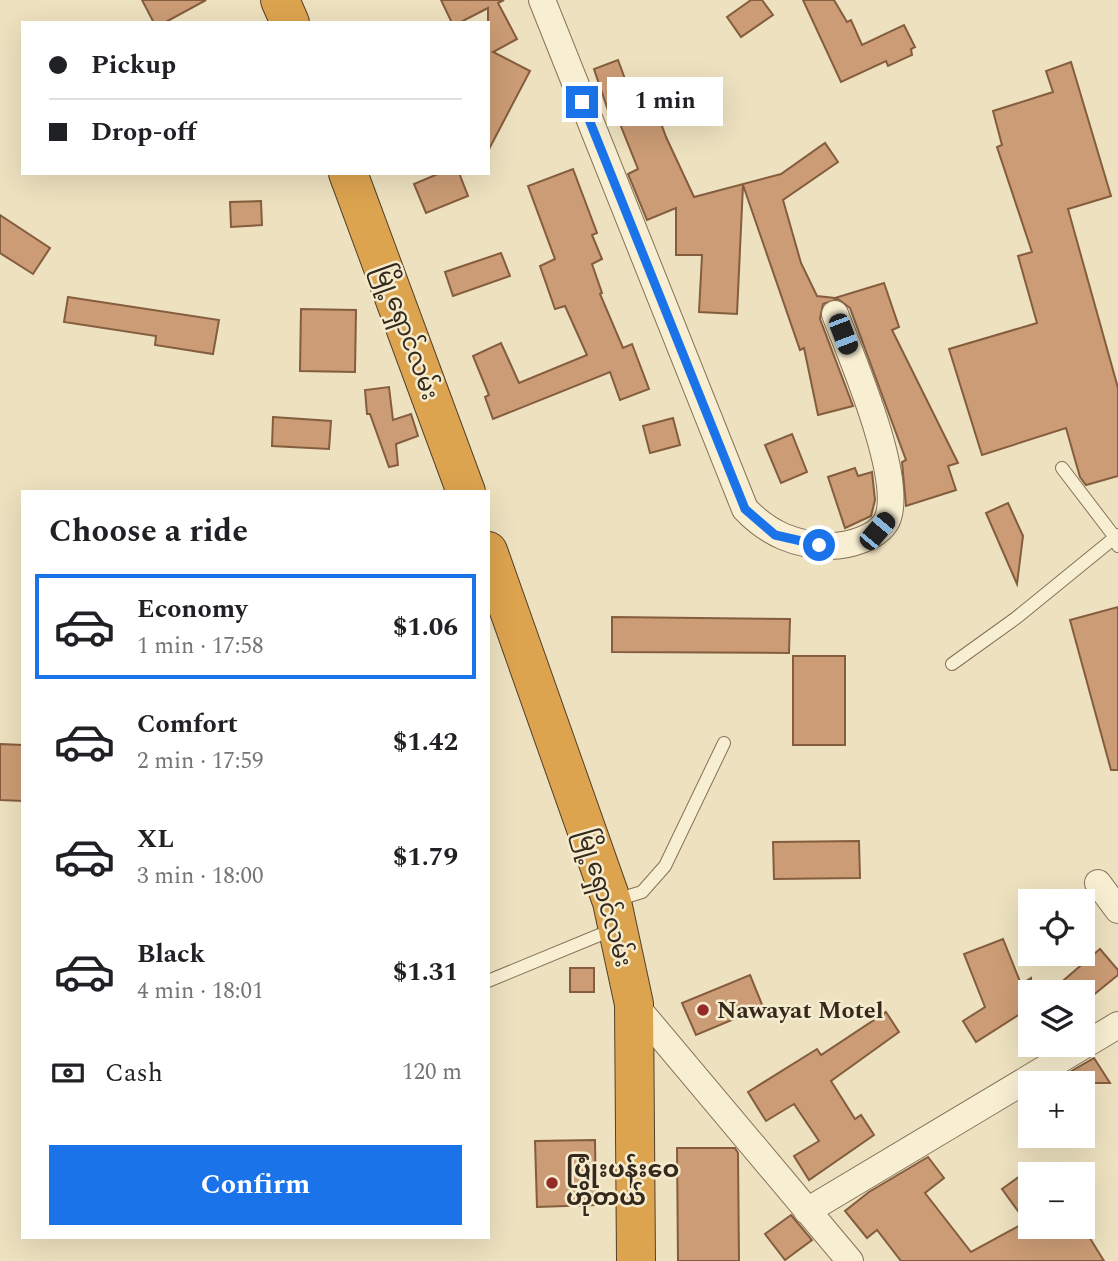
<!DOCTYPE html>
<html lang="en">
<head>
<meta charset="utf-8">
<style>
  body { margin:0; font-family:Spectral,"Noto Sans Myanmar",serif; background:#f6f6f6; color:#202124; height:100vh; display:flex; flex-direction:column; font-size:26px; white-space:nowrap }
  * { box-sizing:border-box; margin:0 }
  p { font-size:23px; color:#757577 }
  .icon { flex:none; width:38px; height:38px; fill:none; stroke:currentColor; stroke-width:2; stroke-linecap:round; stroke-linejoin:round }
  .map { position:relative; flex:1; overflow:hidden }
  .side { position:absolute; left:21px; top:490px; width:469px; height:749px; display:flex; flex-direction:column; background:#fff; border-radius:0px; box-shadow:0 7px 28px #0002 }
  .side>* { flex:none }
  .guide { position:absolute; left:21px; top:21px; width:469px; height:154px; border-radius:0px; box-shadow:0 7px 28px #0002; display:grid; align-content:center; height:154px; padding:0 28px; background:#fff }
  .fabs { position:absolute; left:1018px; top:889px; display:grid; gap:14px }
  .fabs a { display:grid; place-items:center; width:77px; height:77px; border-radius:0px; background:#fff; box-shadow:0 7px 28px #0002; font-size:35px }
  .end { position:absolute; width:32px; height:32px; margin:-16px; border:9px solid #1a73e8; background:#fff; box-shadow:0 0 0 4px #fff }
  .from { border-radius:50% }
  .bubble { position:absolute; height:49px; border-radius:0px; background:#fff; box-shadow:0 7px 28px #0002; font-size:23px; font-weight:700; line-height:49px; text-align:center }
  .car { position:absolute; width:21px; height:42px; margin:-21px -10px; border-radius:9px; box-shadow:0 0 5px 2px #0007; background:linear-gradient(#222 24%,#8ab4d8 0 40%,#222 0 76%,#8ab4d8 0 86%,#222 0) }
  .guide b { display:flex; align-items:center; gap:24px; height:66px; font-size:26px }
  .guide b+b { border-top:2px solid #e0e0e0 }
  .guide i { width:18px; height:18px; background:#202124 }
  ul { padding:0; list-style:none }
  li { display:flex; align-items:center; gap:21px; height:105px; margin:0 14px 10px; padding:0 14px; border:4px solid transparent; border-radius:0px }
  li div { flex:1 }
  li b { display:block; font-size:26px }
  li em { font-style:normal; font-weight:700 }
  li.active { border-color:#1a73e8 }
  li>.icon { width:63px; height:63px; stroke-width:1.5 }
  h2 { padding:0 28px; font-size:32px; line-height:84px }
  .pay { display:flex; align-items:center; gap:18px; height:77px; padding:0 28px; font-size:26px }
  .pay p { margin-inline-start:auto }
  .action { display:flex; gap:14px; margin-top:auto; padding:14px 28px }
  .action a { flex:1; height:80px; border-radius:0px; background:#1a73e8; color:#fff; font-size:28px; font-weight:700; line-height:80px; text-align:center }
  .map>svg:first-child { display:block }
  .building { fill:#cb9c75; stroke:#845d3e; stroke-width:2 }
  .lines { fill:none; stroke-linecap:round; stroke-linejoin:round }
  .lane-casing { stroke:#857258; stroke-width:14 }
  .street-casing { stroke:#857258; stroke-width:28 }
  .highway-casing { stroke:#53402c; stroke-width:40 }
  .lane { stroke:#f8eed2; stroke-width:12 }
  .street { stroke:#f8eed2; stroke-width:26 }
  .highway { stroke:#dda44f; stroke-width:38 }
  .route { stroke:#1a73e8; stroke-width:9 }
  .poi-dot { fill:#932c28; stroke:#f5ebce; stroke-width:2.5 }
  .labels { text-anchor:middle; stroke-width:5; stroke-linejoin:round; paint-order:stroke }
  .street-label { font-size:24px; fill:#35291c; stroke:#f5ebce }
  .poi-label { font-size:24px; font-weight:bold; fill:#35291c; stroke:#f5ebce; text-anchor:start }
</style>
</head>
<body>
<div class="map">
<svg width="1118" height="1261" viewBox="0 0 1118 1261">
  <rect width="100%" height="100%" fill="#ede1bf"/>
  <g class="building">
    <polygon points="142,0 206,0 164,23 154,23"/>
    <polygon points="441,0 504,0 498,3 517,39 493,52 530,71 488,151 488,8 459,23 452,23"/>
    <polygon points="751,0 762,0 773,15 741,37 727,17"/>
    <polygon points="803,0 834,0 847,22 851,20 862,45 904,25 915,47 911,49 912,55 888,66 886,61 841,82"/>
    <polygon points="618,60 628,87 646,81 666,137 694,197 781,174 825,143 838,162 783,200 801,263 817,296 835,298 884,283 899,327 892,330 958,463 948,466 956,490 906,506 902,462 906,460 850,308 838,299 823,304 820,319 853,406 818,415 804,348 800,350 743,185 737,314 699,312 702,255 676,255 676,208 647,220 628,174 638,169 618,119 612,122 594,69"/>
    <polygon points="1071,62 1111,196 1068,209 1118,388 1118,476 1086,485 1080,477 1066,428 982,455 949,349 1037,323 1018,256 1032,252 997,147 1002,145 993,111 1053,92 1046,71"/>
    <polygon points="573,169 597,233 592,235 602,259 592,264 602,293 600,294 623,348 632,344 649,389 620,400 610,372 493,419 485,397 489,395 473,356 501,343 519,383 587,355 565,306 555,309 540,266 555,259 528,186"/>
    <polygon points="440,173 459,173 468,196 426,213 414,184"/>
    <polygon points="261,201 262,225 231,227 230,202"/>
    <polygon points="0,215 50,248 33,274 0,253"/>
    <polygon points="501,253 510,276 453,296 445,272"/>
    <polygon points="68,297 219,320 213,354 155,345 156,336 64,322"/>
    <polygon points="301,309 356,310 355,372 300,371"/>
    <polygon points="389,387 393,420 411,414 418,436 396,444 398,465 389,467 370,414 367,414 365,390"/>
    <polygon points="273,417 331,421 329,449 272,446"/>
    <polygon points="673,418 680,445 650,453 643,426"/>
    <polygon points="792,434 807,472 781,483 765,445"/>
    <polygon points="855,468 858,476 872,472 875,500 871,516 845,528 828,477"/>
    <polygon points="1008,503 1023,536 1017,584 986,513"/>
    <polygon points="1118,607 1118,770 1111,770 1070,620"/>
    <polygon points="612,617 790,619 789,653 612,652"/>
    <rect x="793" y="656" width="52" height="89"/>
    <polygon points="0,744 23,745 23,801 0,800"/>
    <polygon points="859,841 860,878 774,879 773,842"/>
    <polygon points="1003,939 1021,984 1031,978 1031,1007 976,1042 963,1021 985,1007 964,954"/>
    <polygon points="1100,949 1118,970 1118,975 1086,1001 1083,992 1050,992"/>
    <rect x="570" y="968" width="24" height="24"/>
    <polygon points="750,975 763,1007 696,1035 682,1003"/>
    <polygon points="886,1012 899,1032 831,1081 855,1119 861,1115 874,1135 809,1180 794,1156 819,1141 794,1104 766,1121 748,1092 817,1049 821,1055"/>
    <polygon points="1094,1058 1110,1083 1051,1083"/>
    <polygon points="595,1140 596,1205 537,1207 535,1141"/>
    <polygon points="677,1148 735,1148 738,1153 739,1261 678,1261"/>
    <polygon points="928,1157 944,1178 925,1193 971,1252 1026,1222 1002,1189 1031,1168 1031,1227 1083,1227 1104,1261 901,1261 877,1230 867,1238 845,1211 869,1192"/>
    <polygon points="791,1215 812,1240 785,1260 765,1234"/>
  </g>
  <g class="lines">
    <defs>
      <g id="lane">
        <polyline points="1062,468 1114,536 1118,546"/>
        <polyline points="952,664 1016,618 1118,535"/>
        <polyline points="616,900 642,892 665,866 724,743"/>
        <polyline points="488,981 614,929"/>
      </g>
      <g id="street">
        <path d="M 542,0 L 745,509 C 769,534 795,545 830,546 C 848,546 878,538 887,520 C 905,480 851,356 835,314"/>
        <polyline points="1098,883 1118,910"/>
        <polyline points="634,1004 850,1261"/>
        <polyline points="807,1211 1118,1025"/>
      </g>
      <g id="highway">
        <polyline points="280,0 290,23"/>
        <polyline points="348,173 466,492"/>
        <polyline points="488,551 612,902 634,1004 636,1261"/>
      </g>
    </defs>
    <use href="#lane" class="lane-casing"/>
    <use href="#street" class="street-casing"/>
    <use href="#highway" class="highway-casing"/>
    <use href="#lane" class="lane"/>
    <use href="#street" class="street"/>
    <use href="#highway" class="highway"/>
  </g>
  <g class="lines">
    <polyline class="route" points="582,102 745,509 775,535 819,545"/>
  </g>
  <g class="poi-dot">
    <circle cx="703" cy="1010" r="7"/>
    <circle cx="552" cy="1183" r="7"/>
  </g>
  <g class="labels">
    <g class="street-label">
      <text transform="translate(407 332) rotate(70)" y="8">မြို့ရှောင်လမ်း</text>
      <text transform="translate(605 898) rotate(74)" y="8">မြို့ရှောင်လမ်း</text>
    </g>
    <g class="poi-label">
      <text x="717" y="1018">Nawayat Motel</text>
      <text x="566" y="1177">ပြုံးပန်းဝေ<tspan x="566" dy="28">ဟိုတယ်</tspan></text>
    </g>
  </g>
</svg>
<div class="fabs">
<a><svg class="icon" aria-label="locate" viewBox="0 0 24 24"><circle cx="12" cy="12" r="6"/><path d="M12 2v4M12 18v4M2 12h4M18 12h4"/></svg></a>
<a><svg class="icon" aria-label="layers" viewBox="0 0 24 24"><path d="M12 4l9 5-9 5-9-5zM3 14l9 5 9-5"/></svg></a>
<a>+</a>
<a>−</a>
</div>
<i class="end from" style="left:819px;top:545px"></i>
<i class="end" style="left:582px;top:102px"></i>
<div class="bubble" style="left:607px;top:77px;width:116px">1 min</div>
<i class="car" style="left:843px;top:334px;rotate:159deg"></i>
<i class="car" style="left:877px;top:531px;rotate:40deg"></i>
<div class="guide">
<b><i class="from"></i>Pickup</b>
<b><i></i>Drop-off</b>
</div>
<section class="side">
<h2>Choose a ride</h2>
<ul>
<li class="active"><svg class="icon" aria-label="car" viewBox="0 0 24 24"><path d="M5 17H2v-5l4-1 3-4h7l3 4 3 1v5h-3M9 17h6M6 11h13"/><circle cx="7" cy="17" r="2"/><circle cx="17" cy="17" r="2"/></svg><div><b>Economy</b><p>1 min · 17:58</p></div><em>$1.06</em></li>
<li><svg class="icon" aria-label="car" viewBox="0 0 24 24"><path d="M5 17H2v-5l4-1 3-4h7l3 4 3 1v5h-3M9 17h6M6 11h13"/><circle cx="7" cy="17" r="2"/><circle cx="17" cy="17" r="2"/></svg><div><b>Comfort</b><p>2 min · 17:59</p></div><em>$1.42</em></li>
<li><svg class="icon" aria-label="car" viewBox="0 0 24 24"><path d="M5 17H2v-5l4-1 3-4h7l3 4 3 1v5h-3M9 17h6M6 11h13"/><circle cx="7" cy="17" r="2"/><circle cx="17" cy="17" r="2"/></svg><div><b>XL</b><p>3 min · 18:00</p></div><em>$1.79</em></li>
<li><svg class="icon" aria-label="car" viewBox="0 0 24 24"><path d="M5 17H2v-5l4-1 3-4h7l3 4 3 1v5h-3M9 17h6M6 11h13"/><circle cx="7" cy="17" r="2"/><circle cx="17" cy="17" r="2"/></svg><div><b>Black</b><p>4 min · 18:01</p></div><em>$1.31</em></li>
</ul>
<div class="pay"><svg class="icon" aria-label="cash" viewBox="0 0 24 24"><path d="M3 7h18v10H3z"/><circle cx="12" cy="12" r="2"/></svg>Cash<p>120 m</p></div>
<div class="action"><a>Confirm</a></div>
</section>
</div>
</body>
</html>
